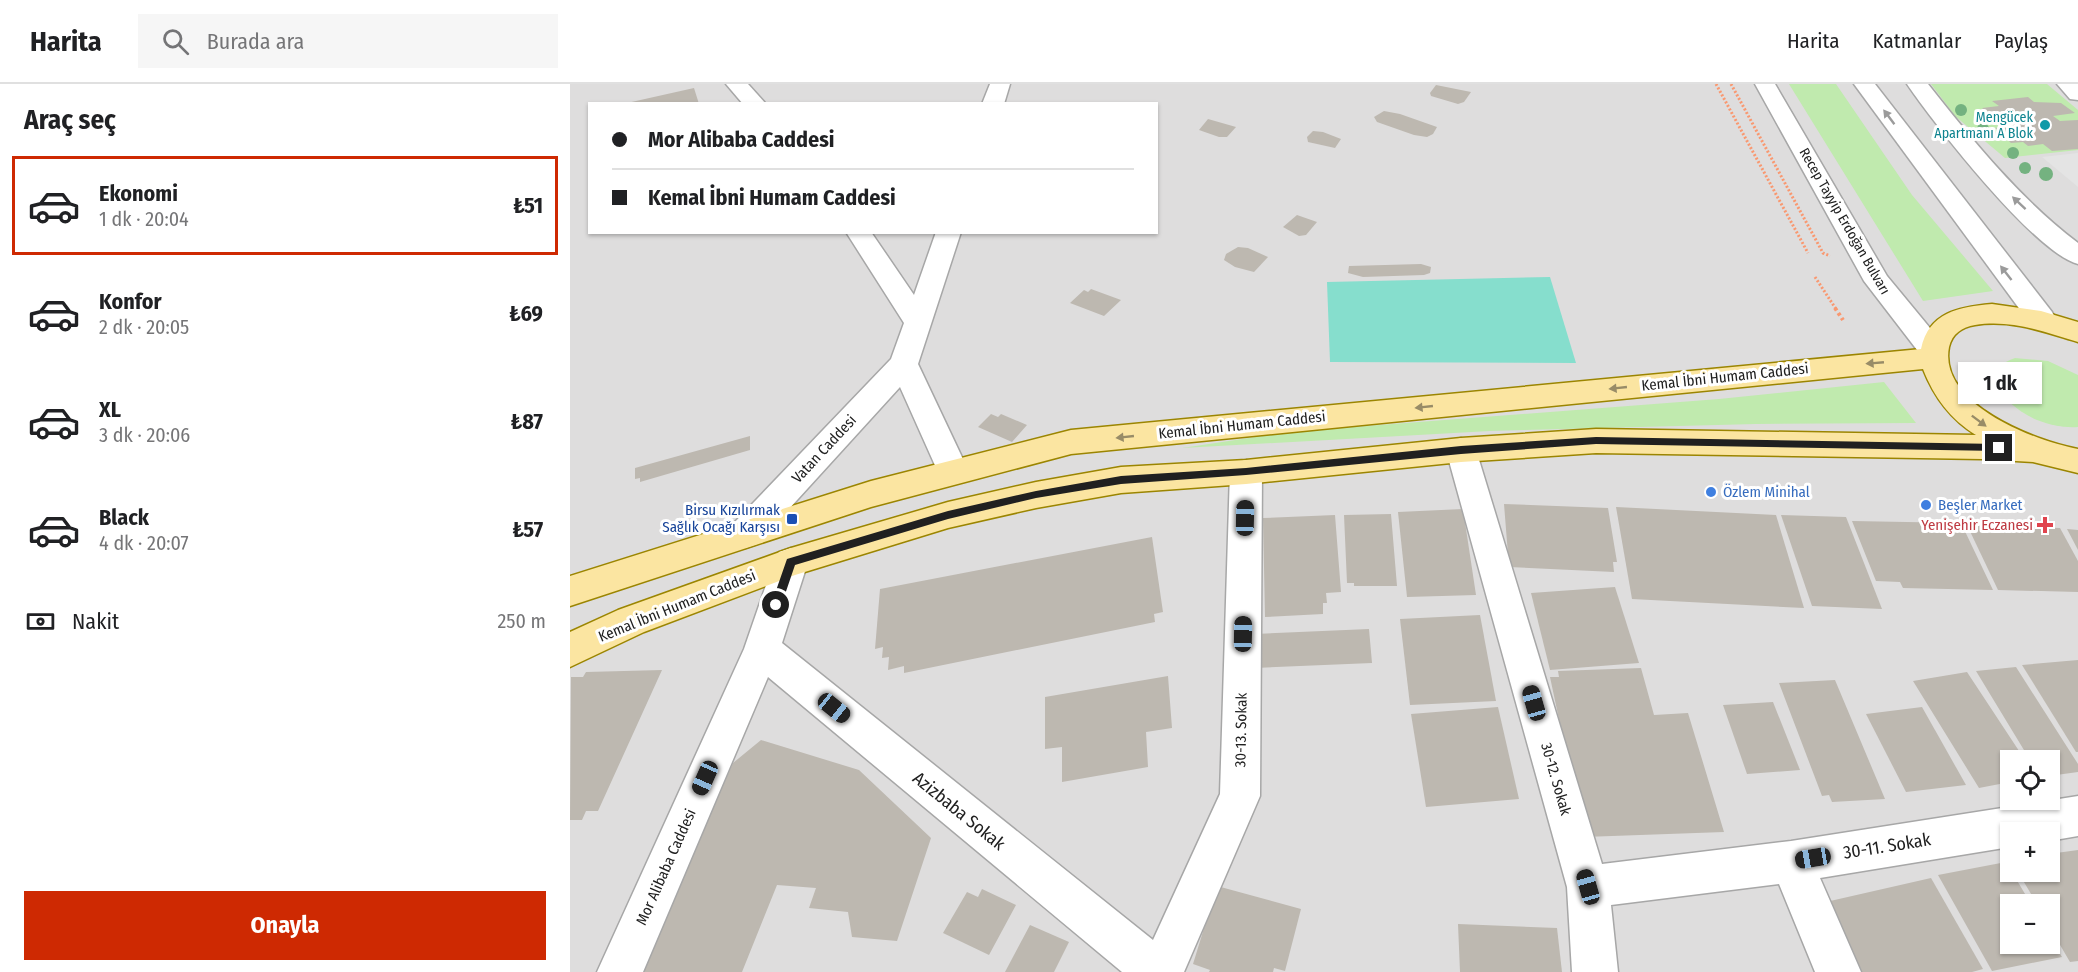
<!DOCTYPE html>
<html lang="tr">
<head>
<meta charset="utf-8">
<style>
  body { margin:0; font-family:"Fira Sans Condensed",sans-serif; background:#f6f6f6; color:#202124; height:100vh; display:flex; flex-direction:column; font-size:22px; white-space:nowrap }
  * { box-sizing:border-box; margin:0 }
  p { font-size:20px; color:#757577 }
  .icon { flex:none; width:33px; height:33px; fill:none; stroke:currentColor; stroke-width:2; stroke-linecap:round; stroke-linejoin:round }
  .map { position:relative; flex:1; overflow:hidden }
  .panel { display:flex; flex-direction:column; background:#fff; width:570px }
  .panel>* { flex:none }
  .guide { position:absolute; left:18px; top:18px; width:570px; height:132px; border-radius:0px; box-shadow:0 2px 4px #0004; display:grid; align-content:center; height:132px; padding:0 24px; background:#fff }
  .buttons { position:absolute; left:1430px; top:666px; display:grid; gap:12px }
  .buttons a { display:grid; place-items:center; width:60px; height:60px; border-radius:0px; background:#fff; box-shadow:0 2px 4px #0004; font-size:30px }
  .end { position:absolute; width:27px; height:27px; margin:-14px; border:8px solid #202020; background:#fff; box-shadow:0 0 0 3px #fff }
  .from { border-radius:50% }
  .bubble { position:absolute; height:42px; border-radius:0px; background:#fff; box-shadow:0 2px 4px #0004; font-size:20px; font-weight:700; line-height:42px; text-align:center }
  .car { position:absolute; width:18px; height:36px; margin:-18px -9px; border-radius:8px; box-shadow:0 0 4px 2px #0007; background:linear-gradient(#222 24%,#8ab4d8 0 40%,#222 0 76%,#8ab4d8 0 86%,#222 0) }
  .guide b { display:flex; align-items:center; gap:21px; height:57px; font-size:22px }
  .guide b+b { border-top:2px solid #e0e0e0 }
  .guide i { width:15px; height:15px; background:#202124 }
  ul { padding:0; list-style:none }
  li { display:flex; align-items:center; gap:18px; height:99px; margin:0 12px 9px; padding:0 12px; border:3px solid transparent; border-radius:0px }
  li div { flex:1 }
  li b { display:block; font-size:22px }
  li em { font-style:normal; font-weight:700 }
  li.active { border-color:#ce2902 }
  li>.icon { width:54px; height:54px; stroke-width:1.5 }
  h2 { padding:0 24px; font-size:27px; line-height:72px }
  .pay { display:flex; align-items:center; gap:15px; height:66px; padding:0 24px; font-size:22px }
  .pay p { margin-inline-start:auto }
  .primary-button { display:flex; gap:12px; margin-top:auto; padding:12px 24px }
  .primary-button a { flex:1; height:69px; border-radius:0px; background:#ce2902; color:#fff; font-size:24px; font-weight:700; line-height:69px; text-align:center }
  header { display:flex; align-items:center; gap:36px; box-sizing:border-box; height:84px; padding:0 30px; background:#fff; border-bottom:2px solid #e0e0e0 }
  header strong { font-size:28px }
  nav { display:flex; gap:33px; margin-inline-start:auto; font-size:21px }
  .search { width:420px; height:54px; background:#f6f6f6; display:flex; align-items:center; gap:15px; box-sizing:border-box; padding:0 21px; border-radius:0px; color:#757577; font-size:22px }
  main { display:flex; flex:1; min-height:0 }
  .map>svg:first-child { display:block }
  .residential { fill:#dedddd; fill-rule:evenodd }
  .grass { fill:#c0eaae }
  .pitch { fill:#86decd }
  .parking { fill:#e4e4e4 }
  .building { fill:#bdb8b0 }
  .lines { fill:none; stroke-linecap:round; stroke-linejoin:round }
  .minor-casing { stroke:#a7a7a7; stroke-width:3 }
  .major-casing { stroke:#9b8501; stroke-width:3 }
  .path-far1 { stroke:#f99870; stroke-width:3; stroke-dasharray:2 2; stroke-linecap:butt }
  .path { stroke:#f99870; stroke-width:4; stroke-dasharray:3 3; stroke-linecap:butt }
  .minor { fill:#fff; fill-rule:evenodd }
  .major { fill:#fbe5a1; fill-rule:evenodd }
  .tree { fill:#74b280 }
  .oneway { fill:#9b9b9b }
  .oneway2 { fill:#988c67 }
  .route { fill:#202020 }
  .culture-dot { fill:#0f9aa8; stroke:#fff; stroke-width:2 }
  .shop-dot { fill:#3f7fe0; stroke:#fff; stroke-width:2 }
  .transit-dot { fill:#1a4fb4; stroke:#fff; stroke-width:2 }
  .health-dot { fill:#e0444e; stroke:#fff; stroke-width:2 }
  .labels { text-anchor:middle; stroke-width:6; stroke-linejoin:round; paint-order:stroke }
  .far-culture-label { font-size:14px; fill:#0d838f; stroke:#fff; text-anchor:end }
  .far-street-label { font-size:14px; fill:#202020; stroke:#fff }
  .street-label { font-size:15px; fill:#202020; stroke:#fff }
  .shop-label { font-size:15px; fill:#366cbe; stroke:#fff; text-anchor:start }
  .transit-label { font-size:15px; fill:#164399; stroke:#fff; text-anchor:end }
  .health-label { font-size:15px; fill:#be3a42; stroke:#fff; text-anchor:end }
  .near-street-label { font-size:18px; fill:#202020; stroke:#fff }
</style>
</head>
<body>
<header>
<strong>Harita</strong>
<div class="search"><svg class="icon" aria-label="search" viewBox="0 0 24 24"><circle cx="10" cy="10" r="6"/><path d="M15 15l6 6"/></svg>Burada ara</div>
<nav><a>Harita</a><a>Katmanlar</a><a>Paylaş</a></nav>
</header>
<main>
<section class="panel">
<h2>Araç seç</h2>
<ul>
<li class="active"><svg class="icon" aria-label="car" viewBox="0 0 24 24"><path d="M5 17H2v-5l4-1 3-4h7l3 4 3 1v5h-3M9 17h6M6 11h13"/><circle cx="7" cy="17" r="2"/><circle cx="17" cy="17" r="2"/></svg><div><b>Ekonomi</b><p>1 dk · 20:04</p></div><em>₺51</em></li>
<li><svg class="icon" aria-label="car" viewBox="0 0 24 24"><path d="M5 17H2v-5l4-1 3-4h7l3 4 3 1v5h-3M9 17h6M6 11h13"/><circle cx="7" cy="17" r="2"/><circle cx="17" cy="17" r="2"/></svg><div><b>Konfor</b><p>2 dk · 20:05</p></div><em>₺69</em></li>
<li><svg class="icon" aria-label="car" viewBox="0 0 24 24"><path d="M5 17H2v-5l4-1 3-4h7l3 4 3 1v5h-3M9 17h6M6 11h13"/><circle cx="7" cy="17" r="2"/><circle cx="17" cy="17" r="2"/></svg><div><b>XL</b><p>3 dk · 20:06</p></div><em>₺87</em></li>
<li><svg class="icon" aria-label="car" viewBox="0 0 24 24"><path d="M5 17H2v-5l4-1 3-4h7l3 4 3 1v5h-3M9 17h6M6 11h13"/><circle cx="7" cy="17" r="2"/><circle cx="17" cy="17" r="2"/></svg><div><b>Black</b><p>4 dk · 20:07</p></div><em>₺57</em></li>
</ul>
<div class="pay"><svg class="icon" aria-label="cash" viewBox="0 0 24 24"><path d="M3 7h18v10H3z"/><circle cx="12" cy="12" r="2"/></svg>Nakit<p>250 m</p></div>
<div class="primary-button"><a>Onayla</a></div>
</section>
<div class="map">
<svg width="1508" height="888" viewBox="0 0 1508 888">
  <rect width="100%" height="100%" fill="#f1efe7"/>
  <path class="residential" d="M 0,0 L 1508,0 L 1508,888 L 0,888 ZM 20,20 L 586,20 L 586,148 L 20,148 ZM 1440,676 L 1479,676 L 1479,716 L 1440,716 ZM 1440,748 L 1479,748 L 1479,788 L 1440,788 ZM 1440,820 L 1479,820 L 1479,860 L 1440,860 Z"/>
  <g class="grass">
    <polygon points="1219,0 1266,0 1342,111 1423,207 1353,217"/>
    <polygon points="1361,0 1477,0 1508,26 1508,66 1435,74 1385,32"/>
    <path d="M 1445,274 L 1478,277 L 1508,291 L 1508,343 C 1494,344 1480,341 1467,336 C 1442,326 1400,289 1445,274 Z"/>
    <polygon points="1314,298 1346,339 1186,340 920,347 612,364 718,348 1149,315"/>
  </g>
  <polygon class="pitch" points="980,193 1006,279 760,278 757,198"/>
  <polygon class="parking" points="1508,69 1508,103 1472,73"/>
  <g class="building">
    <polygon points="866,1 901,8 894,18 888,20 861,12 860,9"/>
    <polygon points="124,4 129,20 57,20 57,19"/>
    <polygon points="1458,13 1464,18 1491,19 1505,29 1483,32 1490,37 1508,36 1508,65 1482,67 1473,60 1458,62 1453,58 1441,59 1425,44 1445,43 1441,40 1438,37 1418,38 1408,29 1417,28 1412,24 1429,22 1422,17"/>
    <polygon points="814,27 830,30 867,43 863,50 857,53 844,51 807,38 804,33"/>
    <polygon points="638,35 666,43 657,53 649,53 629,46"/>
    <polygon points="743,47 753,48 771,55 765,64 738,58 737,53"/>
    <polygon points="727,131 747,138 736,151 729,152 713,143"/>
    <polygon points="668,163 678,164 698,173 684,188 665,183 654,176 656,170"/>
    <polygon points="851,180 861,183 860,189 854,191 793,193 778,189 779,182"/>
    <polygon points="521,205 551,216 534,232 500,219 514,206 518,208"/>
    <polygon points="421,330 428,333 431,330 457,341 442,358 408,343"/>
    <polygon points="180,352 180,366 70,398 70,394 65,395 65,384"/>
    <polygon points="934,420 1038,424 1047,478 1043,478 1044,488 939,483"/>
    <polygon points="1046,423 1206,431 1234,524 1062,515"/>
    <polygon points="893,425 906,511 837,513 828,428"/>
    <polygon points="821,430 827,502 784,502 784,499 777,499 774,431"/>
    <polygon points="765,431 771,508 756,509 757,519 753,519 753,530 695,533 693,434"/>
    <polygon points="1211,431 1276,433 1312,525 1242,522"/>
    <polygon points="1282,437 1391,439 1423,506 1333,504 1330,498 1306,497"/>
    <polygon points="1397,441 1490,444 1508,477 1508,508 1428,506"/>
    <polygon points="1497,445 1508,446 1508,466"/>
    <polygon points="582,453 593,528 584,530 585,538 334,589 334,582 318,586 319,573 312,574 313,563 305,565 310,505"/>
    <polygon points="1045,503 1069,579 980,586 961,509"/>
    <polygon points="910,531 926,617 840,621 830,535"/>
    <polygon points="799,545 802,579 685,584 685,550"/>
    <polygon points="1508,576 1508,668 1506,668 1452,581"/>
    <polygon points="1446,583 1508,680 1508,688 1479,692 1479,676 1460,676 1406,587"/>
    <polygon points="1071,584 1084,631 1118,629 1154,748 1014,753 980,593 989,593 988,587"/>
    <polygon points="92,586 28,727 16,727 12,736 0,736 1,593 13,593 16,588"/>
    <polygon points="1397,588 1455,676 1440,676 1440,698 1409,704 1343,597"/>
    <polygon points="598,592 602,644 576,648 578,683 492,698 492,663 475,665 475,613"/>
    <polygon points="1265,596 1315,715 1262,718 1259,711 1252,712 1209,599"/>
    <polygon points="1203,618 1230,686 1177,690 1153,621"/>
    <polygon points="928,623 949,715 856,723 841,630"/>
    <polygon points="1352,623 1396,701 1336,708 1296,630"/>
    <polygon points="191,656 289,686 361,754 327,857 282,853 278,828 239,824 246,804 207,801 172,888 70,888 163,679"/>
    <polygon points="1508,766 1508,877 1500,878 1479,842 1479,820 1467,820 1448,788 1479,788 1479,770"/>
    <polygon points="1436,778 1461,820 1440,820 1440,860 1479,860 1479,851 1492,873 1422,887 1368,791"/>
    <polygon points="1361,794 1413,885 1402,888 1280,888 1247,820"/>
    <polygon points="647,802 731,825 715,887 704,884 703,888 639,888 640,886 623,880"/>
    <polygon points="412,805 446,821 419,871 373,849 397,808 408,813"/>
    <polygon points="888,840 987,844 992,888 890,888"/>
    <polygon points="460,841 499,858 484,888 435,888"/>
  </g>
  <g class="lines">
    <defs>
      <g id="minor">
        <polygon points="156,0 178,0 196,20 173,20"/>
        <polygon points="420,0 440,0 434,20 412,20"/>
        <polygon points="1185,0 1205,0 1317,192 1374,261 1378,268 1374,275 1364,278 1354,275 1294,197"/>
        <polygon points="1284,0 1305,0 1482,228 1486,235 1482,242 1472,244 1462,242"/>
        <path d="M 1337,0 L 1358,0 C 1403,57 1450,115 1508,159 L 1508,180 C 1465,169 1364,40 1337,0 Z"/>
        <polygon points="1487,0 1508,0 1508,16 1500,15"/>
        <polygon points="276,148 301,148 344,211 366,148 391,148 348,280 399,388 394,397 383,400 372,397 330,303 187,460 175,464 163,460 158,450 163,440 321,275 334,239"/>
        <polygon points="891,354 902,358 906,366 1032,780 1221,757 1508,712 1508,752 1479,757 1479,748 1440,748 1440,763 1250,794 1291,888 1245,888 1209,800 1041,821 1048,888 1002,888 997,803 876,366 880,358"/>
        <polygon points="676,376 687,379 692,388 690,712 614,888 552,888 198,593 73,888 27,888 174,565 204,478 209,468 221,464 233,468 238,478 212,559 583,856 650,710 660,388 665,379"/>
      </g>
      <path id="major" d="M 1422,220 L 1471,227 L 1508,238 L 1508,258 C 1474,248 1441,235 1405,241 C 1392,243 1382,250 1379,263 C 1368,320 1465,357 1508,365 L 1508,389 L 1463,378 L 1412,375 L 1026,369 L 891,378 L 676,400 L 551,409 L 466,424 L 378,444 L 225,491 L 74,548 L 0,583 L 0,548 L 48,526 L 221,464 L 378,418 L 466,398 L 551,383 L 676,376 L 891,354 L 1026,345 L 1406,351 C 1380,335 1364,313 1353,285 L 501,370 L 301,423 L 0,522 L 0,492 L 301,397 L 501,346 L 1351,265 C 1359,228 1389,223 1422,220 Z"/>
    </defs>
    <use href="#minor" class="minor-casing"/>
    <use href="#major" class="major-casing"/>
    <g class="path-far1">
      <polyline points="1146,0 1238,169"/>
      <polyline points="1161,0 1253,169 1260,172"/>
      <polyline points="1245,193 1266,225"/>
    </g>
    <polyline class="path" points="1265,224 1273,236"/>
    <use href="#minor" class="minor"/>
    <use href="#major" class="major"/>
  </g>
  <g class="tree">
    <circle cx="1391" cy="26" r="6"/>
    <circle cx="1413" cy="45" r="6"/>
    <circle cx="1443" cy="69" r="6"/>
    <circle cx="1455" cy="84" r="6"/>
    <circle cx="1476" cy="90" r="7"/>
  </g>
  <defs><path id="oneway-solid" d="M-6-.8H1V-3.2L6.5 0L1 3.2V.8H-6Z" transform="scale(1.5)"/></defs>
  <g class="oneway">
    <use href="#oneway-solid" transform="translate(1319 33) rotate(-127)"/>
    <use href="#oneway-solid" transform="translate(1449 119) rotate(-137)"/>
    <use href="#oneway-solid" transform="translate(1436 189) rotate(-128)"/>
  </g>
  <g class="oneway2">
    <use href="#oneway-solid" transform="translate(1305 279) rotate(175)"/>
    <use href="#oneway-solid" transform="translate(1048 304) rotate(174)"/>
    <use href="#oneway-solid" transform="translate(854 323) rotate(174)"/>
    <use href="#oneway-solid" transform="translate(1409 337) rotate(37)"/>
    <use href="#oneway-solid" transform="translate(555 353) rotate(174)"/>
  </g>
  <polygon class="route" points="1026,353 1429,360 1433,364 1429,367 1026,360 891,370 676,391 551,400 466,414 378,435 225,481 210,525 203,525 201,521 217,475 378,427 466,407 551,392 676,384 891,362"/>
  <circle class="culture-dot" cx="1475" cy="41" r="6"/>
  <g class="shop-dot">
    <circle cx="1141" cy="408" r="6"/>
    <circle cx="1356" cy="421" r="6"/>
  </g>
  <rect class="transit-dot" x="216" y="429" width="12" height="12" rx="3"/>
  <path class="health-dot" d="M1472 432h6v6h6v6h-6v6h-6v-6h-6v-6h6z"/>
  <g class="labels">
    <g class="far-culture-label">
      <text x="1463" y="38">Mengücek<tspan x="1463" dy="16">Apartmanı A Blok</tspan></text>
    </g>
    <g class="far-street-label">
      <text transform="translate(1275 137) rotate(60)" y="5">Recep Tayyip Erdoğan Bulvarı</text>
    </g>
    <g class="street-label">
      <text transform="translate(1155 293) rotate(-6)" y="5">Kemal İbni Humam Caddesi</text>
      <text transform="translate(672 341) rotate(-6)" y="5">Kemal İbni Humam Caddesi</text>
      <text transform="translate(254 365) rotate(-47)" y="5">Vatan Caddesi</text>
      <text transform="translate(107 522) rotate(-22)" y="5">Kemal İbni Humam Caddesi</text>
      <text transform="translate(671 646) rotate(-89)" y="5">30-13. Sokak</text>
      <text transform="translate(986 695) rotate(74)" y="5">30-12. Sokak</text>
      <text transform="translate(96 783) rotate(-66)" y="5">Mor Alibaba Caddesi</text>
    </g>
    <g class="shop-label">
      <text x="1153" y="413">Özlem Minihal</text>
      <text x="1368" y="426">Beşler Market</text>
    </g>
    <g class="transit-label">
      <text x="210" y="431">Birsu Kızılırmak<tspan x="210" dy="17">Sağlık Ocağı Karşısı</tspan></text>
    </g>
    <g class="health-label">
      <text x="1463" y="446">Yenişehir Eczanesi</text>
    </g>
    <g class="near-street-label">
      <text transform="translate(389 727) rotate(39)" y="6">Azizbaba Sokak</text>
      <text transform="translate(1317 762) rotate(-9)" y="6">30-11. Sokak</text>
    </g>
  </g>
</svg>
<div class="buttons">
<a><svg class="icon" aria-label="locate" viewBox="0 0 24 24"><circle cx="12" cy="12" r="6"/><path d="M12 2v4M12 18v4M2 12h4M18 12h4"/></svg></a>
<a>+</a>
<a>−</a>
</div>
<i class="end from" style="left:206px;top:521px"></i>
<i class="end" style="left:1429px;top:364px"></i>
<div class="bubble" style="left:1388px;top:278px;width:84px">1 dk</div>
<i class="car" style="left:675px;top:434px;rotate:1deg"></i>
<i class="car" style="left:673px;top:550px;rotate:1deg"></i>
<i class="car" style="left:964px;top:619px;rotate:344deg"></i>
<i class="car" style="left:264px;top:624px;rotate:129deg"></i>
<i class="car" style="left:135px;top:694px;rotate:204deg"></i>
<i class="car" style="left:1243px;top:774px;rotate:261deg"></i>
<i class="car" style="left:1018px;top:803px;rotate:344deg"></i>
<div class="guide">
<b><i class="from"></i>Mor Alibaba Caddesi</b>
<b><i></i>Kemal İbni Humam Caddesi</b>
</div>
</div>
</main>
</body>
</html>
